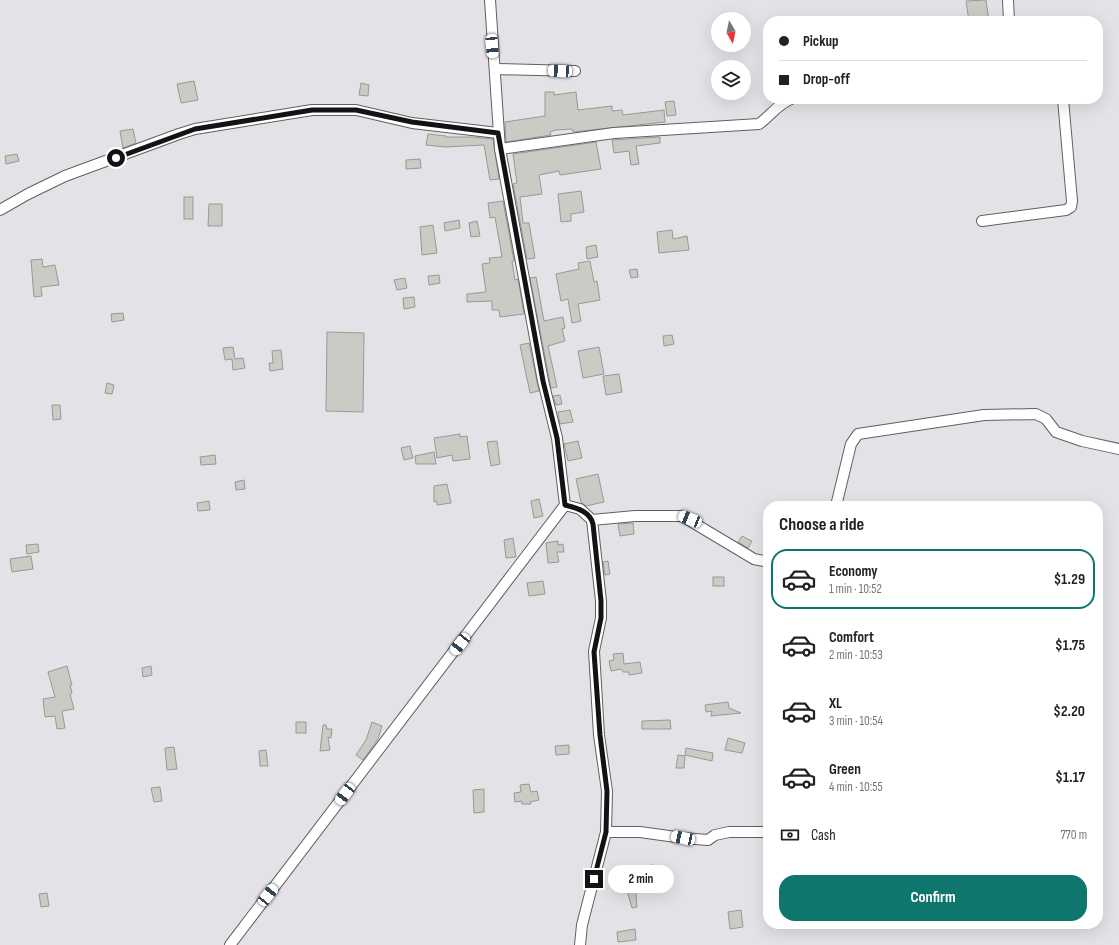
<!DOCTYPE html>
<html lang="en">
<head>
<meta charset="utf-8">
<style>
  body { margin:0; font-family:"Sofia Sans Condensed",sans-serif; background:#f2f2f2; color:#222; height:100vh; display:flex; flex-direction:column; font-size:15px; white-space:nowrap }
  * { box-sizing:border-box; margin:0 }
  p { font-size:13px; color:#767676 }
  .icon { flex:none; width:22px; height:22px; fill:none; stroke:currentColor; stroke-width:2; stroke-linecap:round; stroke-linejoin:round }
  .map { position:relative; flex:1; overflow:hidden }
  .drawer { position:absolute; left:763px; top:501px; width:340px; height:428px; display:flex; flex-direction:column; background:#fff; border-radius:16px; box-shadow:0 4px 16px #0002 }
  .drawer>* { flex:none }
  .hud { position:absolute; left:763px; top:16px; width:340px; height:88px; border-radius:16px; box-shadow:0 4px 16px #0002; display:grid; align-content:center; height:88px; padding:0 16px; background:#fff }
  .needle { width:26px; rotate:171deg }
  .controls { position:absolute; left:711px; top:12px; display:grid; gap:8px }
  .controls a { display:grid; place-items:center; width:40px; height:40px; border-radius:50%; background:#fff; box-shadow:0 4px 16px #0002; font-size:20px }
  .end { position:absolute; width:18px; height:18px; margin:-9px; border:5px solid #131314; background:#fff; box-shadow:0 0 0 2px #fff }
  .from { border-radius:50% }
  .bubble { position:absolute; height:28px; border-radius:14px; background:#fff; box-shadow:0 4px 16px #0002; font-size:13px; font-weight:700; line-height:28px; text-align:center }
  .car { position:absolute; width:12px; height:24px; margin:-12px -6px; border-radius:5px; box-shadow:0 0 3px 1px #0007; background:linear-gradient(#fff 24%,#345 0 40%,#fff 0 76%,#345 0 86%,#fff 0) }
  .hud b { display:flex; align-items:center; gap:14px; height:38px; font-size:15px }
  .hud b+b { border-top:1px solid #e0e0e0 }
  .hud i { width:10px; height:10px; background:#222 }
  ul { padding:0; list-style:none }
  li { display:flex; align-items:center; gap:12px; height:60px; margin:0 8px 6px; padding:0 8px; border:2px solid transparent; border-radius:16px }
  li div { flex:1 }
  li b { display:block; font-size:15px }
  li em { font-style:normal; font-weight:700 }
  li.active { border-color:#0f766e }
  li>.icon { width:36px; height:36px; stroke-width:1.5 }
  h2 { padding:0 16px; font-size:18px; line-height:48px }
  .pay { display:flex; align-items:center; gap:10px; height:44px; padding:0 16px; font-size:15px }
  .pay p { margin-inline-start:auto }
  .action { display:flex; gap:8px; margin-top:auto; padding:8px 16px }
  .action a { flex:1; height:46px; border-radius:16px; background:#0f766e; color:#fff; font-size:16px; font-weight:700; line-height:46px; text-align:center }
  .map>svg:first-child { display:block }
  .building { fill:#cacbc5; stroke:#989994 }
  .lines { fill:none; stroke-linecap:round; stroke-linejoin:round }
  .street-casing { stroke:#615f64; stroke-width:12 }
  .street { stroke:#fff; stroke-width:10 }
  .route { stroke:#131314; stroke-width:5 }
</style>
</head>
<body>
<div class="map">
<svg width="1119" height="945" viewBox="0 0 1119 945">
  <rect width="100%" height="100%" fill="#e4e2e7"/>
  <g class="building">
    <polygon points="986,0 989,21 969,21 966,1"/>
    <polygon points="194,81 198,100 181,103 177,84"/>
    <polygon points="361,83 369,85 368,96 359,95"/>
    <polygon points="545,92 554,92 554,95 576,92 578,110 612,106 612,111 622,110 623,115 664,110 665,122 573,132 572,129 556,130 550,132 551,135 506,142 505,122 545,116"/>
    <polygon points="674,101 676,115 667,116 665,102"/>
    <polygon points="133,129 136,143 123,148 120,131"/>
    <polygon points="428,134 446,136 446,137 472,137 493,139 499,179 490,180 484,145 445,147 426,145"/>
    <polygon points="660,137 660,143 636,146 639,164 631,165 629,151 614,153 612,140"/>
    <polygon points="596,142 601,169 560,175 559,171 539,175 542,194 520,197 523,223 529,223 535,258 527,259 513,184 517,183 513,154"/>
    <polygon points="17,154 19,161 6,164 5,156"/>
    <polygon points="420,159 421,168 406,169 406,160"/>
    <polygon points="581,191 584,212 571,214 571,221 561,222 558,194"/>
    <rect x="184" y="197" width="9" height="22"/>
    <polygon points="503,201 514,261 512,262 515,280 518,279 524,314 500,317 499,310 492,310 492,301 467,302 467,294 486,292 482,264 490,263 489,258 502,257 495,217 490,218 488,203"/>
    <polygon points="209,204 222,204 222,226 208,226"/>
    <polygon points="459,220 460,228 445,231 444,223"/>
    <polygon points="477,221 480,236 471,237 469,223"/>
    <polygon points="433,225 437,253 422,255 420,227"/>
    <polygon points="672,230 673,239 687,236 689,250 659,253 657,232"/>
    <polygon points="596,245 598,257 587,259 586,247"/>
    <polygon points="42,259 43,267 55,265 59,285 41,287 42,296 34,297 31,260"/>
    <polygon points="590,261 594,282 597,281 600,300 578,304 581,321 572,323 568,299 561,301 556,274 579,269 578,263"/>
    <polygon points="637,269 638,277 631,278 629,270"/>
    <polygon points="439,275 440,283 429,285 428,276"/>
    <polygon points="536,277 544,321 563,317 565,328 562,329 565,341 548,346 557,387 551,388 530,278"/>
    <polygon points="405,278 407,288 397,290 394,280"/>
    <polygon points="414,297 415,307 404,309 403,298"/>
    <polygon points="123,313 124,320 112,322 111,314"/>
    <polygon points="327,332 364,333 363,412 326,411"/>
    <polygon points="672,335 674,344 664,346 663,336"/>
    <polygon points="529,343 539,391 530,393 520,345"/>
    <polygon points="233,347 235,359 243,358 245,368 233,370 232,359 225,360 223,348"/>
    <polygon points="599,347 604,374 583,378 578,351"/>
    <polygon points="281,350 283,369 270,371 269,363 273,363 272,351"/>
    <polygon points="619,374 622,392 606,395 603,376"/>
    <polygon points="107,383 114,385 112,394 105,393"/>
    <polygon points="560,395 562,404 556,405 553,396"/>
    <polygon points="52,405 60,405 61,419 53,420"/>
    <polygon points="570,410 573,422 560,424 558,412"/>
    <polygon points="460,434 460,437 467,436 470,459 453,461 452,455 437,458 434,438"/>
    <polygon points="497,441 500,464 491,466 487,442"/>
    <polygon points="578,441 582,458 568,461 564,444"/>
    <polygon points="410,446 413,458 404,460 401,448"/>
    <polygon points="434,452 436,464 416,464 415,456"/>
    <polygon points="215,455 216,464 201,465 200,457"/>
    <polygon points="598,474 604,502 586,506 581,502 576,479"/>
    <polygon points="244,480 245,489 236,490 235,482"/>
    <polygon points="447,484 451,503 437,505 437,501 434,502 434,486"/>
    <polygon points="539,499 543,516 534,518 531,501"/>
    <polygon points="209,501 210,510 198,511 197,503"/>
    <polygon points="633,523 634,534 620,536 618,524"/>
    <polygon points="742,536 752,541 748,548 738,542"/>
    <polygon points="513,538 516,557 506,558 504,540"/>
    <polygon points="558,541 558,545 563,544 564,552 557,552 559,562 548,563 546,543"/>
    <polygon points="38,544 39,552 27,554 26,545"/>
    <polygon points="31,556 33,569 12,572 10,559"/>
    <polygon points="608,561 610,574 605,575 603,562"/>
    <rect x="713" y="577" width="11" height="9"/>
    <polygon points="543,581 545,594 529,596 527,583"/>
    <polygon points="623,653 624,664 640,662 642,673 629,675 629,672 623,672 621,669 611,671 609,661 614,660 613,654"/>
    <polygon points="67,666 72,685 70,685 72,693 70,694 74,709 62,711 65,728 57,729 55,716 45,717 43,699 55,697 48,672"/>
    <polygon points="151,666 152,675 143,677 142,668"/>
    <polygon points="728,702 729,708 741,713 711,716 712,711 706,712 705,705"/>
    <polygon points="670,720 671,729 642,729 642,721"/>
    <rect x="296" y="722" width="10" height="11"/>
    <polygon points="372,722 382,726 378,739 363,760 356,755 366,740"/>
    <polygon points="323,725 326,725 327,729 332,729 331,738 328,737 330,750 320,751"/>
    <polygon points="728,738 745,743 742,753 725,750"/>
    <polygon points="569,745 569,754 556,755 555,746"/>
    <polygon points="174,747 177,769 167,770 165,748"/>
    <polygon points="686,748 713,753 712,761 685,755"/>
    <polygon points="266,750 268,766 260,766 259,751"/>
    <polygon points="678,755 685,756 684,768 676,768"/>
    <polygon points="529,784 531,792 537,791 539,800 530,802 531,804 522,804 522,801 515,802 514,793 521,792 520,785"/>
    <polygon points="160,787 162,801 154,802 151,788"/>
    <polygon points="484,789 484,812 474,813 473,790"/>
    <polygon points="653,865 654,881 635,882 637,907 632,908 626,887 626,868"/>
    <polygon points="47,893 49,906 41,907 39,894"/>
    <polygon points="741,910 743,927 730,929 728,912"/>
    <polygon points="635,929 636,940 618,942 617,932"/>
  </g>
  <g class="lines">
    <defs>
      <g id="street">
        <polyline points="1008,0 1009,21"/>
        <polyline points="495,69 575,71"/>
        <path d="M 500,149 L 614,133 L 759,124 C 770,116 778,104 791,99"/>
        <polyline points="0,210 28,194 65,176 179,134 195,129 312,110 356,110 412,123 498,133"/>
        <polyline points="982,221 1066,210 1071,207 1072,201 1063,99"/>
        <polyline points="565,505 580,509 592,520 601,601 601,618 594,651 599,735 607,791 606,832 582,925 580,945"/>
        <polyline points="836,506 851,444 858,434 984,415 1036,414 1046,419 1056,432 1082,441 1119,449"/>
        <polyline points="592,520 635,516 682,516 754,559 764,561 768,560"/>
        <polyline points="606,832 640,832 683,838 708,840 715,835 729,832 768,832"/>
        <polyline points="230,945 565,505 557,438 543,381 500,149 490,0"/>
      </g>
    </defs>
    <use href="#street" class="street-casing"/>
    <use href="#street" class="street"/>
  </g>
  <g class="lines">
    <path class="route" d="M 116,158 L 195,129 L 312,110 L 356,110 L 412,122 L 498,133 L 543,381 L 557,438 L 565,505 C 576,508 590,511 593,524 L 601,601 L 601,618 L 594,652 L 600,735 L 607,791 L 606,832 L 594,879"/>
  </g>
</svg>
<div class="controls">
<a><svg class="needle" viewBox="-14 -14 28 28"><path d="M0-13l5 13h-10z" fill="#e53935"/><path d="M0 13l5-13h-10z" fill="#767676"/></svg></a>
<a><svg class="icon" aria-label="layers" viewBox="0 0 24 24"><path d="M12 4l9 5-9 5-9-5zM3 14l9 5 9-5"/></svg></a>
</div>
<i class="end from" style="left:116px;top:158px"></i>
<i class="end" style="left:594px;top:879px"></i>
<div class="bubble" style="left:608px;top:865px;width:66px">2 min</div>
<i class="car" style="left:492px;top:46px;rotate:175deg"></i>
<i class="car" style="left:560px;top:71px;rotate:273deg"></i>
<i class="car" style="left:690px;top:519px;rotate:292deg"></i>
<i class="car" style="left:460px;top:644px;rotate:218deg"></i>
<i class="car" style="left:345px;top:794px;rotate:217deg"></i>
<i class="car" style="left:683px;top:838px;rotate:282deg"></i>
<i class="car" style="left:268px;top:895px;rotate:38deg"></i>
<div class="hud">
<b><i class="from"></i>Pickup</b>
<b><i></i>Drop-off</b>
</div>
<section class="drawer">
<h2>Choose a ride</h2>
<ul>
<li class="active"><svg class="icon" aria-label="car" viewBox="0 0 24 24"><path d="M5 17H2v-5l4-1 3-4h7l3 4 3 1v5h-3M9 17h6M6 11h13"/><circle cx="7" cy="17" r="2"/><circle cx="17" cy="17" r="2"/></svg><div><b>Economy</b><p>1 min · 10:52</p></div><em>$1.29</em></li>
<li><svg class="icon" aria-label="car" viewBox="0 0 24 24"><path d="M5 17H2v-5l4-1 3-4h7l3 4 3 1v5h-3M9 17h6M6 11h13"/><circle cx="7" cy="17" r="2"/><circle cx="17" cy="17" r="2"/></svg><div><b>Comfort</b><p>2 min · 10:53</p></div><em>$1.75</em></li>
<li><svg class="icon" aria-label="car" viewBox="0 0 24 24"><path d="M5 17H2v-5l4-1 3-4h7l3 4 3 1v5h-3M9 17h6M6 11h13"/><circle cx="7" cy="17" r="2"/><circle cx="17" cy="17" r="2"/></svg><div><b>XL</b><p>3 min · 10:54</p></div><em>$2.20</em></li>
<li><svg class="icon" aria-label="car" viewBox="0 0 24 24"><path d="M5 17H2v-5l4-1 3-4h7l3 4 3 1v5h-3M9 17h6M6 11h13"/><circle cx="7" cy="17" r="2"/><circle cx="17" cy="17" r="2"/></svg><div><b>Green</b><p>4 min · 10:55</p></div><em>$1.17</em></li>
</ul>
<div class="pay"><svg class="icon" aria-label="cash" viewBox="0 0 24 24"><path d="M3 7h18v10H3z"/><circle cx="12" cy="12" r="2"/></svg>Cash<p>770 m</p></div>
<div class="action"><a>Confirm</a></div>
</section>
</div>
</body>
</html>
